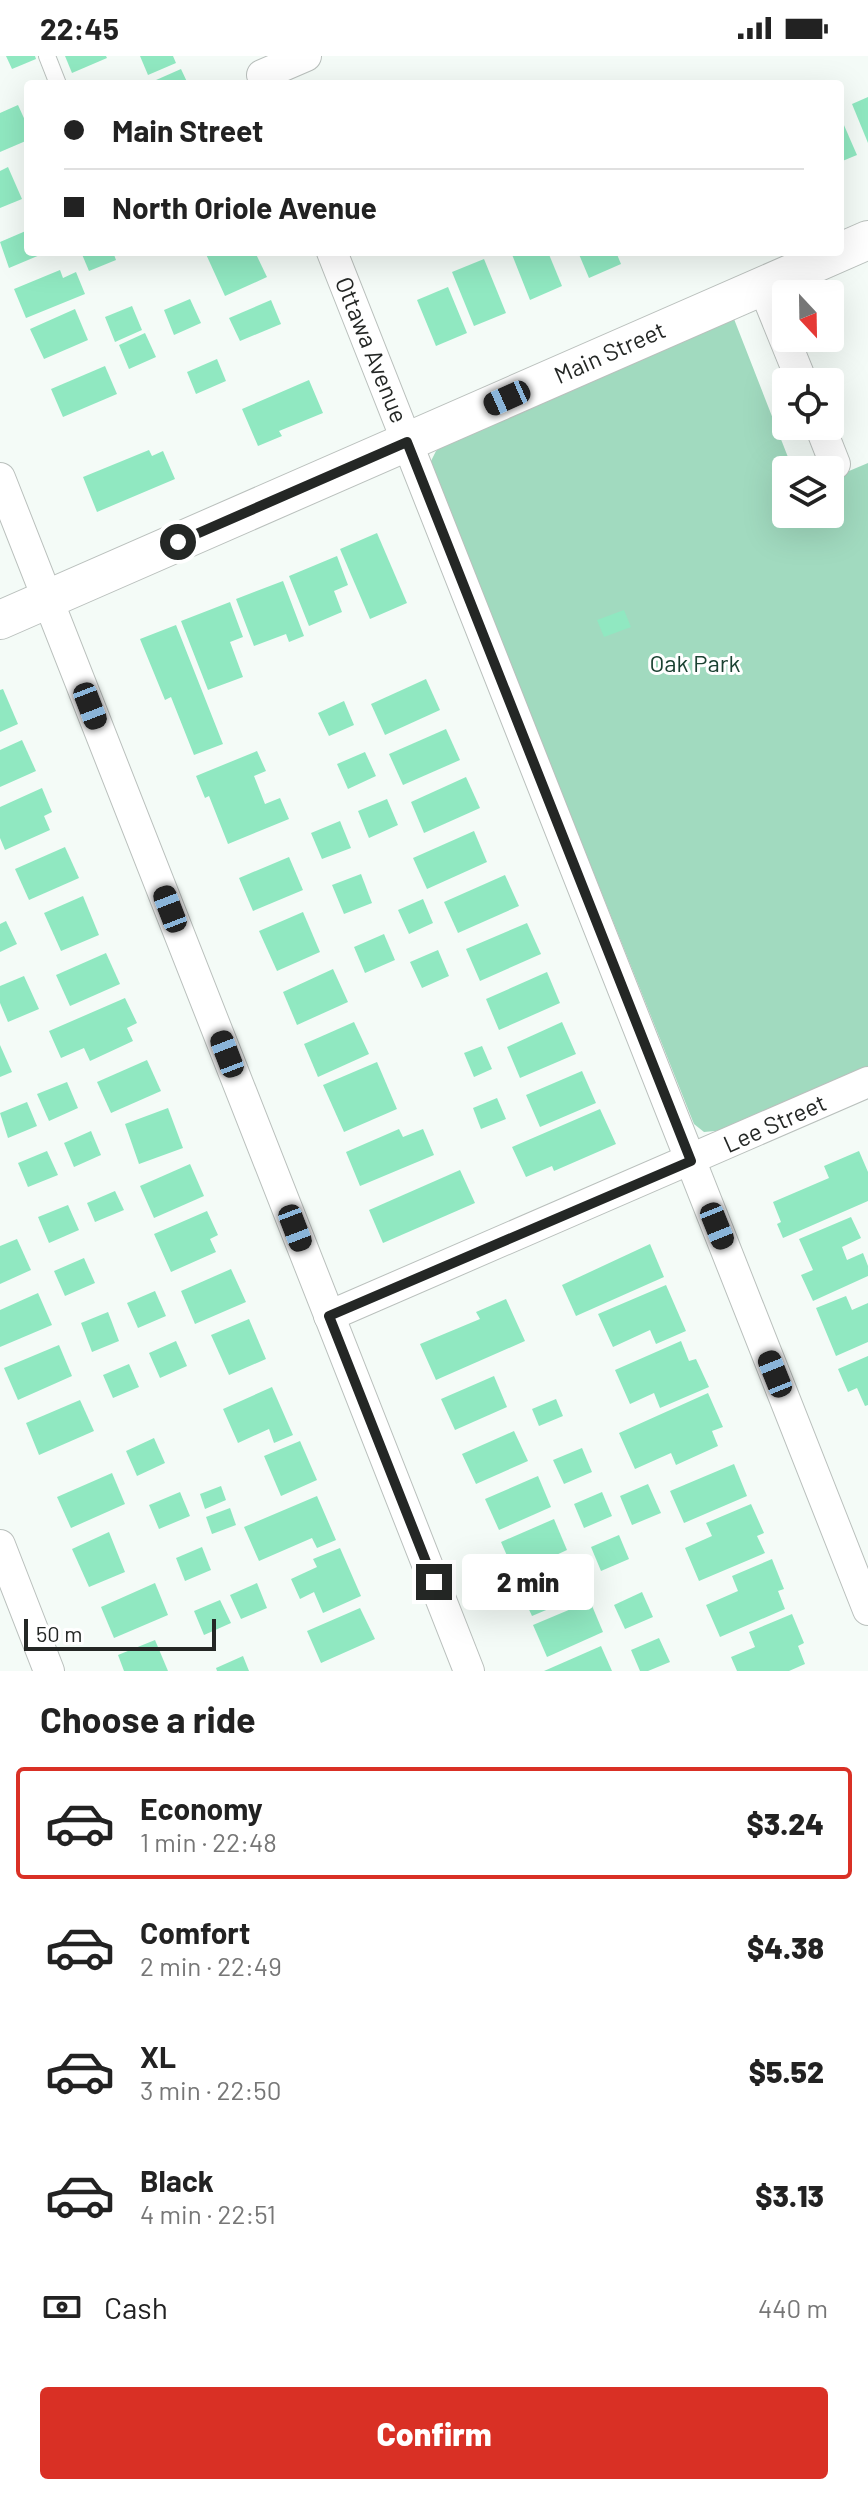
<!DOCTYPE html>
<html lang="en">
<head>
<meta charset="utf-8">
<style>
  body { margin:0; font-family:Barlow,sans-serif; background:#f6f6f6; color:#222; height:100vh; display:flex; flex-direction:column; font-size:30px; white-space:nowrap }
  * { box-sizing:border-box; margin:0 }
  p { font-size:26px; color:#767676 }
  .icon { flex:none; width:44px; height:44px; fill:none; stroke:currentColor; stroke-width:2; stroke-linecap:round; stroke-linejoin:round }
  .map { position:relative; height:1615px; overflow:hidden }
  .side { display:flex; flex-direction:column; background:#fff; flex:1 }
  .side>* { flex:none }
  .top-card { position:absolute; left:24px; top:24px; width:820px; height:176px; border-radius:8px; box-shadow:0 8px 32px #0002; display:grid; align-content:center; height:176px; padding:0 40px; background:#fff }
  .needle { width:52px; rotate:158deg }
  .buttons { position:absolute; left:772px; top:224px; display:grid; gap:16px }
  .buttons a { display:grid; place-items:center; width:72px; height:72px; border-radius:8px; background:#fff; box-shadow:0 8px 32px #0002; font-size:40px }
  .scale { position:absolute; left:24px; bottom:20px; width:192px; box-sizing:border-box; padding-left:8px; border:4px solid #242725; border-top:0; font-size:22px; line-height:28px; white-space:nowrap; color:#242725; -webkit-text-stroke:6px #fff; paint-order:stroke }
  .end { position:absolute; width:36px; height:36px; margin:-18px; border:10px solid #242725; background:#fff; box-shadow:0 0 0 4px #fff }
  .from { border-radius:50% }
  .bubble { position:absolute; height:56px; border-radius:8px; background:#fff; box-shadow:0 8px 32px #0002; font-size:26px; font-weight:800; line-height:56px; text-align:center }
  .car { position:absolute; width:24px; height:48px; margin:-24px -12px; border-radius:10px; box-shadow:0 0 6px 2px #0007; background:linear-gradient(#222 24%,#8ab4d8 0 40%,#222 0 76%,#8ab4d8 0 86%,#222 0) }
  .top-card b { display:flex; align-items:center; gap:28px; height:76px; font-size:30px }
  .top-card b+b { border-top:2px solid #e0e0e0 }
  .top-card i { width:20px; height:20px; background:#222 }
  ul { padding:0; list-style:none }
  li { display:flex; align-items:center; gap:24px; height:112px; margin:0 16px 12px; padding:0 24px; border:4px solid transparent; border-radius:8px }
  li div { flex:1 }
  li b { display:block; font-size:30px }
  li em { font-style:normal; font-weight:800 }
  li.active { border-color:#d93025 }
  li>.icon { width:72px; height:72px; stroke-width:1.5 }
  h2 { padding:0 40px; font-size:36px; line-height:96px }
  .pay { display:flex; align-items:center; gap:20px; height:88px; padding:0 40px; font-size:30px }
  .pay p { margin-inline-start:auto }
  .cta { display:flex; gap:16px; margin-top:auto; padding:16px 40px }
  .cta a { flex:1; height:92px; border-radius:8px; background:#d93025; color:#fff; font-size:32px; font-weight:800; line-height:92px; text-align:center }
  .status { display:flex; justify-content:space-between; align-items:center; height:56px; padding:0 40px; background:#fff; direction:ltr }
  .status svg { height:22px; fill:currentColor }
  .map>svg:first-child { display:block }
  .green { fill:#a1dabf }
  .building { fill:#90e8c1 }
  .lines { fill:none; stroke-linecap:round; stroke-linejoin:round }
  .service-casing { stroke:#bac0bd; stroke-width:18 }
  .minor-casing { stroke:#bac0bd; stroke-width:32 }
  .tertiary-casing { stroke:#bac0bd; stroke-width:40 }
  .service { stroke:#fff; stroke-width:16 }
  .minor { stroke:#fff; stroke-width:30 }
  .tertiary { stroke:#fff; stroke-width:38 }
  .route { stroke:#242725; stroke-width:10 }
  .labels { text-anchor:middle; stroke-width:6; stroke-linejoin:round; paint-order:stroke }
  .street-label { font-size:24px; fill:#242725; stroke:#fff }
  .park-label { font-size:24px; fill:#1b4232; stroke:#fff }
</style>
</head>
<body>
<div class="status"><b>22:45</b><svg viewBox="0 0 49 12"><path d="M0 12V9h3v3zM5 12V6h3v6zM10 12V3h3v9zM15 12V0h3v12zM26 1h20v11H26zM47 4h2v5h-2z"/></svg></div>
<div class="map">
<svg width="868" height="1615" viewBox="0 0 868 1615">
  <rect width="100%" height="100%" fill="#f4fbf7"/>
  <polygon class="green" points="734,263 793,414 786,414 786,458 830,458 830,423 868,407 868,1011 726,1074 704,1076 694,1068 430,407 436,395 449,385"/>
  <g class="building">
    <polygon points="6,0 35,0 36,3 12,13"/>
    <polygon points="65,0 106,0 107,2 72,17"/>
    <polygon points="140,0 173,0 176,7 148,19"/>
    <polygon points="181,13 188,28 147,28"/>
    <polygon points="868,41 868,87 852,48"/>
    <polygon points="18,49 28,71 28,84 0,96 0,57"/>
    <polygon points="840,60 857,99 840,106"/>
    <polygon points="8,111 22,143 0,152 0,115"/>
    <polygon points="28,174 28,196 47,196 9,212 0,186"/>
    <polygon points="81,196 113,196 116,204 89,215"/>
    <polygon points="205,196 255,196 267,221 225,240"/>
    <polygon points="511,196 548,196 562,230 530,244"/>
    <polygon points="578,196 616,196 621,208 589,222"/>
    <polygon points="484,203 506,257 474,270 452,216"/>
    <polygon points="60,214 63,222 76,216 85,238 26,262 14,233"/>
    <polygon points="448,231 467,277 436,290 417,244"/>
    <polygon points="190,243 201,267 174,279 164,254"/>
    <polygon points="271,244 281,268 240,285 229,262"/>
    <polygon points="132,250 142,274 115,286 105,261"/>
    <polygon points="75,253 88,284 44,303 30,273"/>
    <polygon points="145,277 156,301 129,313 119,289"/>
    <polygon points="217,303 226,325 196,338 187,316"/>
    <polygon points="105,310 117,338 63,361 51,333"/>
    <polygon points="309,324 323,357 279,375 282,380 258,390 242,353"/>
    <polygon points="149,394 152,400 163,395 175,423 97,456 83,421"/>
    <polygon points="377,477 407,547 370,563 340,493"/>
    <polygon points="337,500 348,529 334,535 342,556 309,570 289,520"/>
    <polygon points="283,525 304,580 289,586 286,578 254,590 236,543"/>
    <polygon points="230,546 243,581 230,586 243,621 208,634 181,565"/>
    <polygon points="624,554 631,571 604,581 597,564"/>
    <polygon points="176,569 223,688 194,699 171,641 165,644 140,583"/>
    <polygon points="426,623 440,654 385,679 371,648"/>
    <polygon points="3,633 18,668 0,676 0,634"/>
    <polygon points="344,645 354,669 329,680 318,657"/>
    <polygon points="446,673 460,704 403,729 389,698"/>
    <polygon points="22,684 36,715 0,731 0,694"/>
    <polygon points="257,695 266,715 254,720 265,748 280,742 289,763 228,788 209,740 205,742 196,720"/>
    <polygon points="365,696 376,720 348,733 337,708"/>
    <polygon points="466,721 480,752 424,777 411,746"/>
    <polygon points="42,732 52,756 44,760 50,774 5,794 0,782 0,751"/>
    <polygon points="387,743 398,769 369,782 358,755"/>
    <polygon points="340,765 351,792 322,803 311,777"/>
    <polygon points="474,775 487,806 427,833 413,802"/>
    <polygon points="65,791 79,822 29,844 15,813"/>
    <polygon points="289,801 303,834 253,855 239,822"/>
    <polygon points="361,818 372,847 344,858 332,829"/>
    <polygon points="505,819 519,850 458,877 444,846"/>
    <polygon points="83,840 99,879 61,895 44,857"/>
    <polygon points="423,843 433,867 409,878 398,854"/>
    <polygon points="303,856 320,896 277,915 259,875"/>
    <polygon points="6,865 17,888 0,896 0,868"/>
    <polygon points="527,867 541,898 480,925 466,893"/>
    <polygon points="384,878 395,904 365,917 354,891"/>
    <polygon points="438,894 449,920 422,932 410,906"/>
    <polygon points="106,897 120,928 70,950 56,919"/>
    <polygon points="333,913 348,946 297,969 283,936"/>
    <polygon points="547,916 560,947 499,974 486,943"/>
    <polygon points="24,920 39,953 8,966 0,947 0,930"/>
    <polygon points="125,942 137,967 127,972 133,985 90,1005 84,992 61,1002 49,975"/>
    <polygon points="354,966 369,998 318,1021 304,988"/>
    <polygon points="562,966 576,998 520,1022 507,991"/>
    <polygon points="0,989 12,1016 0,1021"/>
    <polygon points="482,990 492,1013 474,1021 464,997"/>
    <polygon points="147,1004 161,1035 111,1057 97,1026"/>
    <polygon points="377,1006 397,1053 344,1076 323,1029"/>
    <polygon points="582,1015 596,1047 540,1071 526,1039"/>
    <polygon points="67,1026 78,1052 49,1065 37,1038"/>
    <polygon points="497,1042 506,1063 481,1073 473,1052"/>
    <polygon points="27,1046 37,1070 8,1082 0,1057"/>
    <polygon points="168,1052 183,1092 139,1108 125,1068"/>
    <polygon points="600,1053 616,1088 554,1115 552,1110 526,1121 512,1091"/>
    <polygon points="399,1073 403,1081 423,1073 434,1099 360,1130 346,1096"/>
    <polygon points="91,1075 101,1099 74,1111 64,1087"/>
    <polygon points="47,1095 58,1119 28,1131 18,1107"/>
    <polygon points="859,1095 868,1116 868,1145 783,1182 777,1168 781,1166 773,1146 829,1122 824,1110"/>
    <polygon points="190,1108 204,1140 154,1162 140,1130"/>
    <polygon points="460,1114 475,1147 383,1187 369,1154"/>
    <polygon points="115,1135 124,1154 95,1166 87,1147"/>
    <polygon points="68,1149 79,1174 49,1187 38,1161"/>
    <polygon points="207,1155 218,1179 210,1183 216,1196 171,1216 154,1178"/>
    <polygon points="851,1161 861,1182 842,1191 847,1204 863,1197 868,1210 868,1220 813,1245 801,1219 813,1214 799,1183"/>
    <polygon points="17,1183 31,1214 0,1228 0,1190"/>
    <polygon points="650,1188 664,1221 576,1260 562,1229"/>
    <polygon points="84,1202 95,1227 65,1240 54,1215"/>
    <polygon points="231,1213 246,1246 195,1268 181,1235"/>
    <polygon points="666,1229 686,1275 656,1288 650,1274 613,1291 598,1258"/>
    <polygon points="155,1235 166,1260 138,1272 127,1247"/>
    <polygon points="38,1237 52,1269 0,1291 0,1254"/>
    <polygon points="846,1240 852,1254 868,1247 868,1286 836,1300 816,1252"/>
    <polygon points="506,1243 525,1285 436,1324 420,1288 480,1263 476,1256"/>
    <polygon points="108,1256 119,1285 92,1296 81,1267"/>
    <polygon points="249,1263 266,1303 229,1319 211,1279"/>
    <polygon points="176,1285 187,1310 160,1322 149,1297"/>
    <polygon points="681,1285 689,1305 696,1303 709,1331 660,1352 654,1337 630,1348 615,1314"/>
    <polygon points="59,1289 72,1320 18,1344 4,1312"/>
    <polygon points="868,1300 868,1349 865,1350 857,1332 848,1336 838,1313"/>
    <polygon points="129,1308 139,1331 113,1342 103,1319"/>
    <polygon points="494,1320 507,1351 455,1374 441,1343"/>
    <polygon points="272,1331 293,1379 274,1387 269,1373 238,1387 223,1353"/>
    <polygon points="708,1337 723,1371 712,1375 718,1390 676,1409 671,1397 635,1413 619,1377"/>
    <polygon points="556,1343 563,1360 539,1370 532,1353"/>
    <polygon points="80,1344 94,1375 39,1399 26,1367"/>
    <polygon points="514,1375 528,1405 476,1428 462,1398"/>
    <polygon points="154,1382 165,1407 137,1420 126,1395"/>
    <polygon points="300,1385 317,1424 281,1440 264,1400"/>
    <polygon points="582,1392 592,1416 564,1428 553,1404"/>
    <polygon points="734,1408 747,1440 684,1467 670,1435"/>
    <polygon points="112,1417 125,1448 71,1472 57,1441"/>
    <polygon points="538,1420 551,1451 499,1474 485,1443"/>
    <polygon points="648,1428 661,1457 632,1469 620,1440"/>
    <polygon points="221,1430 226,1444 205,1453 200,1438"/>
    <polygon points="180,1436 190,1460 159,1473 149,1449"/>
    <polygon points="602,1436 612,1460 584,1472 574,1448"/>
    <polygon points="317,1440 336,1484 317,1492 312,1482 259,1505 244,1471"/>
    <polygon points="751,1448 764,1477 757,1480 765,1497 699,1525 685,1492 712,1480 706,1467"/>
    <polygon points="230,1452 236,1469 212,1478 206,1461"/>
    <polygon points="554,1463 567,1494 515,1518 501,1486"/>
    <polygon points="109,1476 125,1516 89,1531 72,1493"/>
    <polygon points="619,1479 629,1503 601,1515 591,1491"/>
    <polygon points="202,1491 211,1514 185,1525 176,1502"/>
    <polygon points="340,1492 361,1540 323,1557 314,1536 300,1543 291,1523 317,1511 313,1503"/>
    <polygon points="772,1503 784,1533 778,1535 785,1553 720,1581 706,1549 738,1535 732,1520"/>
    <polygon points="570,1506 584,1538 532,1560 518,1530"/>
    <polygon points="155,1527 168,1559 114,1582 101,1551"/>
    <polygon points="257,1527 267,1552 241,1563 230,1539"/>
    <polygon points="642,1536 653,1561 625,1573 614,1549"/>
    <polygon points="220,1544 231,1567 204,1579 194,1555"/>
    <polygon points="590,1545 603,1576 547,1601 533,1569"/>
    <polygon points="360,1552 375,1583 321,1607 307,1575"/>
    <polygon points="792,1558 804,1587 798,1590 805,1608 789,1615 737,1615 731,1601 755,1591 749,1576"/>
    <polygon points="659,1582 670,1606 648,1615 640,1615 631,1594"/>
    <polygon points="155,1584 168,1615 124,1615 118,1599"/>
    <polygon points="601,1590 612,1615 544,1615"/>
    <polygon points="243,1600 249,1615 217,1615 216,1612"/>
  </g>
  <g class="lines">
    <defs>
      <polyline id="service" points="47,0 58,28"/>
      <g id="minor">
        <polyline points="262,19 306,0"/>
        <polyline points="332,196 868,1554"/>
        <polyline points="763,230 802,326"/>
        <polyline points="820,370 835,408"/>
        <polyline points="0,422 469,1615"/>
        <polyline points="329,1260 868,1026"/>
        <polyline points="0,1489 49,1615"/>
      </g>
      <polyline id="tertiary" points="0,564 868,184"/>
    </defs>
    <use href="#service" class="service-casing"/>
    <use href="#minor" class="minor-casing"/>
    <use href="#tertiary" class="tertiary-casing"/>
    <use href="#service" class="service"/>
    <use href="#minor" class="minor"/>
    <use href="#tertiary" class="tertiary"/>
  </g>
  <g class="lines">
    <polyline class="route" points="178,486 407,386 691,1105 329,1260 434,1526"/>
  </g>
  <g class="labels">
    <g class="street-label">
      <text transform="translate(371 294) rotate(68)" y="8">Ottawa Avenue</text>
      <text transform="translate(610 297) rotate(-24)" y="8">Main Street</text>
      <text transform="translate(775 1068) rotate(-24)" y="8">Lee Street</text>
    </g>
    <g class="park-label">
      <text x="695" y="616">Oak Park</text>
    </g>
  </g>
</svg>
<div class="buttons">
<a><svg class="needle" viewBox="-14 -14 28 28"><path d="M0-13l5 13h-10z" fill="#e53935"/><path d="M0 13l5-13h-10z" fill="#767676"/></svg></a>
<a><svg class="icon" aria-label="locate" viewBox="0 0 24 24"><circle cx="12" cy="12" r="6"/><path d="M12 2v4M12 18v4M2 12h4M18 12h4"/></svg></a>
<a><svg class="icon" aria-label="layers" viewBox="0 0 24 24"><path d="M12 4l9 5-9 5-9-5zM3 14l9 5 9-5"/></svg></a>
</div>
<div class="scale">50 m</div>
<i class="end from" style="left:178px;top:486px"></i>
<i class="end" style="left:434px;top:1526px"></i>
<div class="bubble" style="left:462px;top:1498px;width:132px">2 min</div>
<i class="car" style="left:507px;top:342px;rotate:246deg"></i>
<i class="car" style="left:90px;top:650px;rotate:159deg"></i>
<i class="car" style="left:170px;top:853px;rotate:339deg"></i>
<i class="car" style="left:227px;top:998px;rotate:339deg"></i>
<i class="car" style="left:717px;top:1170px;rotate:158deg"></i>
<i class="car" style="left:295px;top:1172px;rotate:159deg"></i>
<i class="car" style="left:775px;top:1318px;rotate:338deg"></i>
<div class="top-card">
<b><i class="from"></i>Main Street</b>
<b><i></i>North Oriole Avenue</b>
</div>
</div>
<section class="side">
<h2>Choose a ride</h2>
<ul>
<li class="active"><svg class="icon" aria-label="car" viewBox="0 0 24 24"><path d="M5 17H2v-5l4-1 3-4h7l3 4 3 1v5h-3M9 17h6M6 11h13"/><circle cx="7" cy="17" r="2"/><circle cx="17" cy="17" r="2"/></svg><div><b>Economy</b><p>1 min · 22:48</p></div><em>$3.24</em></li>
<li><svg class="icon" aria-label="car" viewBox="0 0 24 24"><path d="M5 17H2v-5l4-1 3-4h7l3 4 3 1v5h-3M9 17h6M6 11h13"/><circle cx="7" cy="17" r="2"/><circle cx="17" cy="17" r="2"/></svg><div><b>Comfort</b><p>2 min · 22:49</p></div><em>$4.38</em></li>
<li><svg class="icon" aria-label="car" viewBox="0 0 24 24"><path d="M5 17H2v-5l4-1 3-4h7l3 4 3 1v5h-3M9 17h6M6 11h13"/><circle cx="7" cy="17" r="2"/><circle cx="17" cy="17" r="2"/></svg><div><b>XL</b><p>3 min · 22:50</p></div><em>$5.52</em></li>
<li><svg class="icon" aria-label="car" viewBox="0 0 24 24"><path d="M5 17H2v-5l4-1 3-4h7l3 4 3 1v5h-3M9 17h6M6 11h13"/><circle cx="7" cy="17" r="2"/><circle cx="17" cy="17" r="2"/></svg><div><b>Black</b><p>4 min · 22:51</p></div><em>$3.13</em></li>
</ul>
<div class="pay"><svg class="icon" aria-label="cash" viewBox="0 0 24 24"><path d="M3 7h18v10H3z"/><circle cx="12" cy="12" r="2"/></svg>Cash<p>440 m</p></div>
<div class="cta"><a>Confirm</a></div>
</section>
</body>
</html>
